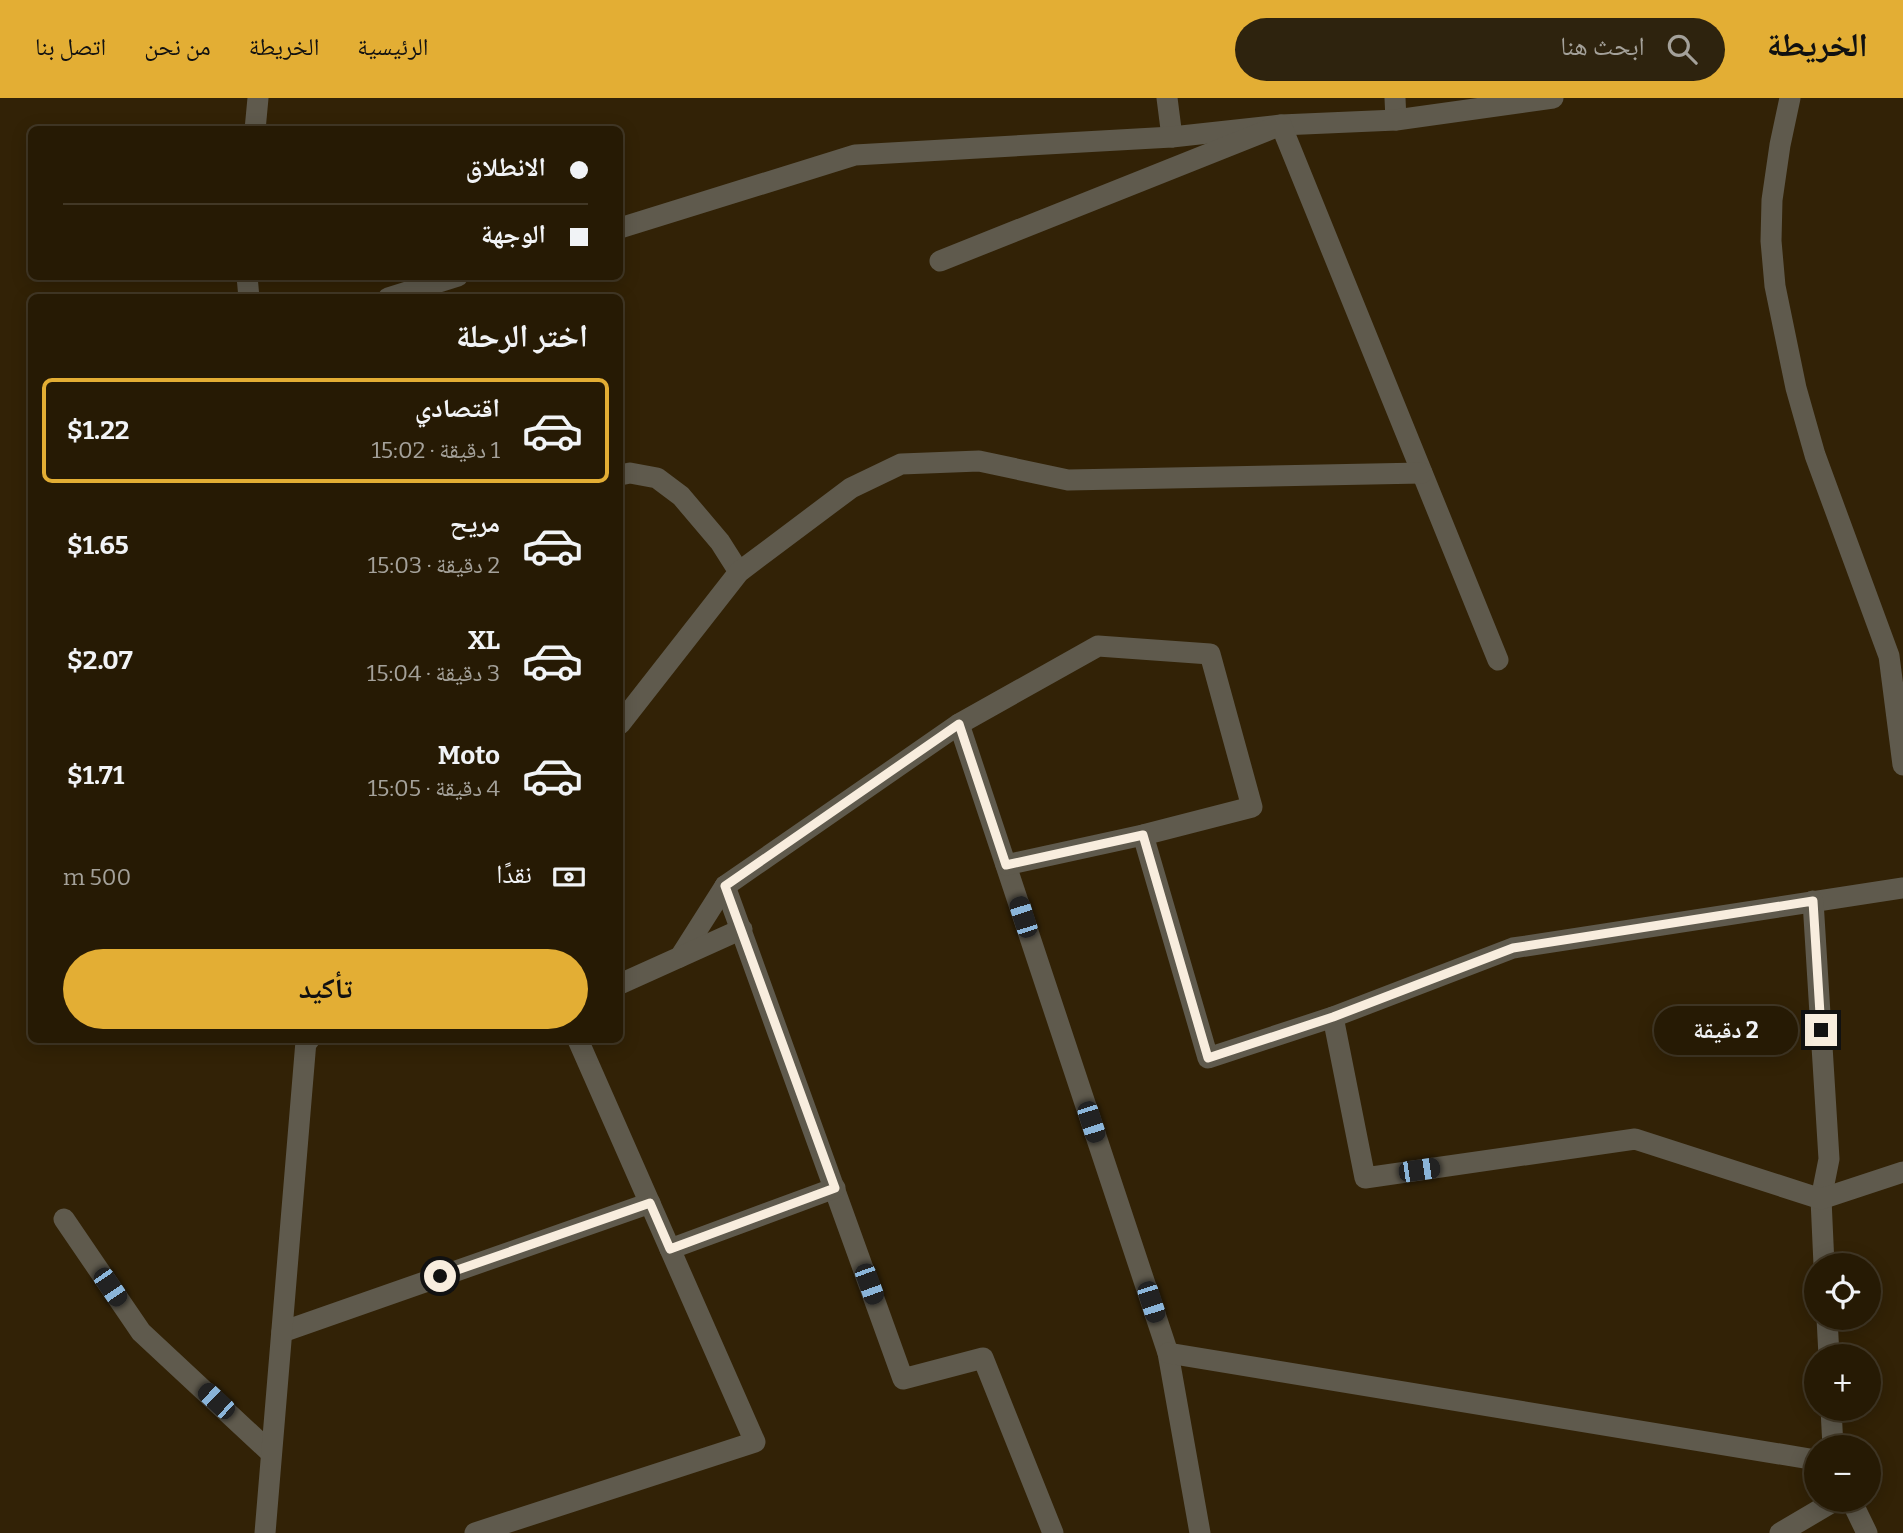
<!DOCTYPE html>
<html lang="ar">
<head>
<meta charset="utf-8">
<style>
  body { margin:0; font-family:Bitter,"Noto Naskh Arabic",serif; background:#2e230e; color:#f1f3f6; direction:rtl; height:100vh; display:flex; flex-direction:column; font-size:26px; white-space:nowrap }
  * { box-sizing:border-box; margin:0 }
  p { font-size:23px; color:#a4a19a }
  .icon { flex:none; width:38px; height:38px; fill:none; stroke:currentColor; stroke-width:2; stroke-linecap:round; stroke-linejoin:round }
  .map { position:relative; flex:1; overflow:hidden; direction:ltr }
  .side { position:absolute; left:28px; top:196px; width:595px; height:749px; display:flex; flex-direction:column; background:#261a04; border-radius:10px; box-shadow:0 4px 18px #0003,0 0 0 2px #423826; direction:rtl }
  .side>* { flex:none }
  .top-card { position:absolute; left:28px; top:28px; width:595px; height:154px; border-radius:10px; box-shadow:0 4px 18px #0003,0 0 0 2px #423826; direction:rtl; display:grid; align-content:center; height:154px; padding:0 35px; background:#261a04 }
  .fabs { position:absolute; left:1804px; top:1155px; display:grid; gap:14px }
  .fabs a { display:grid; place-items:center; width:77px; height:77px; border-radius:50%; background:#261a04; box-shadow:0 4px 18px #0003,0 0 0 2px #423826; font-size:35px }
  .end { position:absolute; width:32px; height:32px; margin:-16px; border:9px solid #f8edde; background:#111; box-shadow:0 0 0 4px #111 }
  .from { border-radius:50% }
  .bubble { position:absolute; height:49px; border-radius:24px; background:#261a04; box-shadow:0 4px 18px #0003,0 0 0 2px #423826; font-size:23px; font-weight:700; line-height:49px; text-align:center; direction:rtl }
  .car { position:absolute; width:21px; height:42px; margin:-21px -10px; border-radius:9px; box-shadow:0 0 5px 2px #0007; background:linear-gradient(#222 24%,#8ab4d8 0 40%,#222 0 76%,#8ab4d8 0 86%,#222 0) }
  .top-card b { display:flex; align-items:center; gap:24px; height:66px; font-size:26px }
  .top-card b+b { border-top:2px solid #423826 }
  .top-card i { width:18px; height:18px; background:#f1f3f6 }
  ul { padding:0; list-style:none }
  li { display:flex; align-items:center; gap:21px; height:105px; margin:0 14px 10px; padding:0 21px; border:4px solid transparent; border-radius:10px }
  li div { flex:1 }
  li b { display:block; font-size:26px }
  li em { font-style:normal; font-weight:700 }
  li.selected { border-color:#e3ae34 }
  li>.icon { width:63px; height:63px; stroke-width:1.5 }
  h2 { padding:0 35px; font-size:32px; line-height:84px }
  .pay { display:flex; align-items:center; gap:18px; height:77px; padding:0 35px; font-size:26px }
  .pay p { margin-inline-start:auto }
  .primary-button { display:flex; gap:14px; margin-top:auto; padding:14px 35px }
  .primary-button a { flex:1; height:80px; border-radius:42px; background:#e3ae34; color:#111; font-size:28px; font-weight:700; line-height:80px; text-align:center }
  header { display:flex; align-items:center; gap:42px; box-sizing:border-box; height:98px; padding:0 35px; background:#e3ae34; color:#111 }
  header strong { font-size:33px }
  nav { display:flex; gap:38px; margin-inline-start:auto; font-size:24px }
  .search { width:490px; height:63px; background:#2e230e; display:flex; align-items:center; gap:18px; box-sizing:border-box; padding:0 24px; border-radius:38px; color:#a4a19a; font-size:26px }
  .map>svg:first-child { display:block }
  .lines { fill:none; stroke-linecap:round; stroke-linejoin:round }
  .street { stroke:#5f5a4d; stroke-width:21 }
  .route { stroke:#f8edde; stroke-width:9 }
</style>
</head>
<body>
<header>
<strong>الخريطة</strong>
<div class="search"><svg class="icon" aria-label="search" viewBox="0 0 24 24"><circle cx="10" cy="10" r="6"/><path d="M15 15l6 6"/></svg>ابحث هنا</div>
<nav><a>الرئيسية</a><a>الخريطة</a><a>من نحن</a><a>اتصل بنا</a></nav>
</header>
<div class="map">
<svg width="1903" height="1435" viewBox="0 0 1903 1435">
  <rect width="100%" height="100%" fill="#322206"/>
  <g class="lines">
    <g class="street">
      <polyline points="1167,0 1172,39"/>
      <polyline points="1395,0 1396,22"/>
      <polyline points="1790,0 1780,47 1772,102 1771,143 1775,188 1796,290 1815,357 1889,558 1903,667"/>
      <polyline points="255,32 258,0"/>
      <polyline points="620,130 855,57 1172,39 1281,27 1396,22 1553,0"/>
      <polyline points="940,163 1281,27 1498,562"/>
      <polyline points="247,178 249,200"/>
      <polyline points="388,200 458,178"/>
      <polyline points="620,377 630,375 657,380 681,398 720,444 739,474"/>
      <polyline points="620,626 739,474 851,390 901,366 979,363 1068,382 1422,375"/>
      <polyline points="959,626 1168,1255 1200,1435"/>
      <polyline points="1143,737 1208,960 1333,919 1513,850 1903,790"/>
      <polyline points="725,788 903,1281 983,1260 1053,1435"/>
      <polyline points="1813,803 1829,1061 1821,1101 1824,1167"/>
      <polyline points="680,859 725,788 959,626 1098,548 1210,556 1252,709 1143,737 1006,767"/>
      <polyline points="620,886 742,831"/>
      <polyline points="1333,919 1365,1080 1635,1041 1821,1101 1903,1074"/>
      <polyline points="64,1121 141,1234 271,1355"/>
      <polyline points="670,1151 835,1090"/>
      <polyline points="1827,1220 1829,1258"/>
      <polyline points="282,1234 650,1105"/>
      <polyline points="1168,1255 1816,1362"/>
      <polyline points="1831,1311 1833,1349"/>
      <polyline points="1851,1402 1867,1435"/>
      <polyline points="265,1435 306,943 309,942"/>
      <polyline points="475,1435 755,1344 578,942"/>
      <polyline points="1780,1435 1836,1402"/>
    </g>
  </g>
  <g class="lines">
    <polyline class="route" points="440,1178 650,1105 670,1151 835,1090 725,788 959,626 1006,767 1143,737 1208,960 1333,919 1513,850 1813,803 1821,932"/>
  </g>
</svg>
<div class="fabs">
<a><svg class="icon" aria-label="locate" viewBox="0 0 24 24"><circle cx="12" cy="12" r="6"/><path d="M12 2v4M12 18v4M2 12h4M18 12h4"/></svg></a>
<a>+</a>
<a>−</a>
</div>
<i class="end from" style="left:440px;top:1178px"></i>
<i class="end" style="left:1821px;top:932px"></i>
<div class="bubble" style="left:1654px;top:908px;width:144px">2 دقيقة</div>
<i class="car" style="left:1023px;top:819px;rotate:342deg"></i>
<i class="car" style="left:1091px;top:1024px;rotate:162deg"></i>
<i class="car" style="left:1419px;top:1072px;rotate:82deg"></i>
<i class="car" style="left:869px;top:1186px;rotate:160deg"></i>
<i class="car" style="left:110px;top:1189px;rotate:146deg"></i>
<i class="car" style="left:1151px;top:1204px;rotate:162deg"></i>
<i class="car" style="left:216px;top:1303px;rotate:313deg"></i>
<div class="top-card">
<b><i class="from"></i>الانطلاق</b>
<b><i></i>الوجهة</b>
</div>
<section class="side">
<h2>اختر الرحلة</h2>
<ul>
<li class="selected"><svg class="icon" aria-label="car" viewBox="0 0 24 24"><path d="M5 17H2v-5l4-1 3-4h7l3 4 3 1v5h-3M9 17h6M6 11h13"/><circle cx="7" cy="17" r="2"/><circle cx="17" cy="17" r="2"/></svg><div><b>اقتصادي</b><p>1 دقيقة · 15:02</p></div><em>$1.22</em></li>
<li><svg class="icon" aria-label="car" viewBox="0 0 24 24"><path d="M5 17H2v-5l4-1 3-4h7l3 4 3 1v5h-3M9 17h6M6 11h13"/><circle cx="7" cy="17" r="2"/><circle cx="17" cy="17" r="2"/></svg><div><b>مريح</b><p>2 دقيقة · 15:03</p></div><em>$1.65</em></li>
<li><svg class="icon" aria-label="car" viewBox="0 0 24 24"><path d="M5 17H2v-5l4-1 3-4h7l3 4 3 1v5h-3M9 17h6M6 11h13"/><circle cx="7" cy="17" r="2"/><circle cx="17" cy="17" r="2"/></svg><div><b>XL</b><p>3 دقيقة · 15:04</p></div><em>$2.07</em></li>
<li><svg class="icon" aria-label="car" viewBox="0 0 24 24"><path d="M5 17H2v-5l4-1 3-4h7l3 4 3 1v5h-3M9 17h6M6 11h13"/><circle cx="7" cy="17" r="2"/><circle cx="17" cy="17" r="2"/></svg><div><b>Moto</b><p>4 دقيقة · 15:05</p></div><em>$1.71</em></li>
</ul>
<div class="pay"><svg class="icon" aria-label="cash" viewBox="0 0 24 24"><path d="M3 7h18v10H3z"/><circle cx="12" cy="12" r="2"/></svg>نقدًا<p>500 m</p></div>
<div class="primary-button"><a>تأكيد</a></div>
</section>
</div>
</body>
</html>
